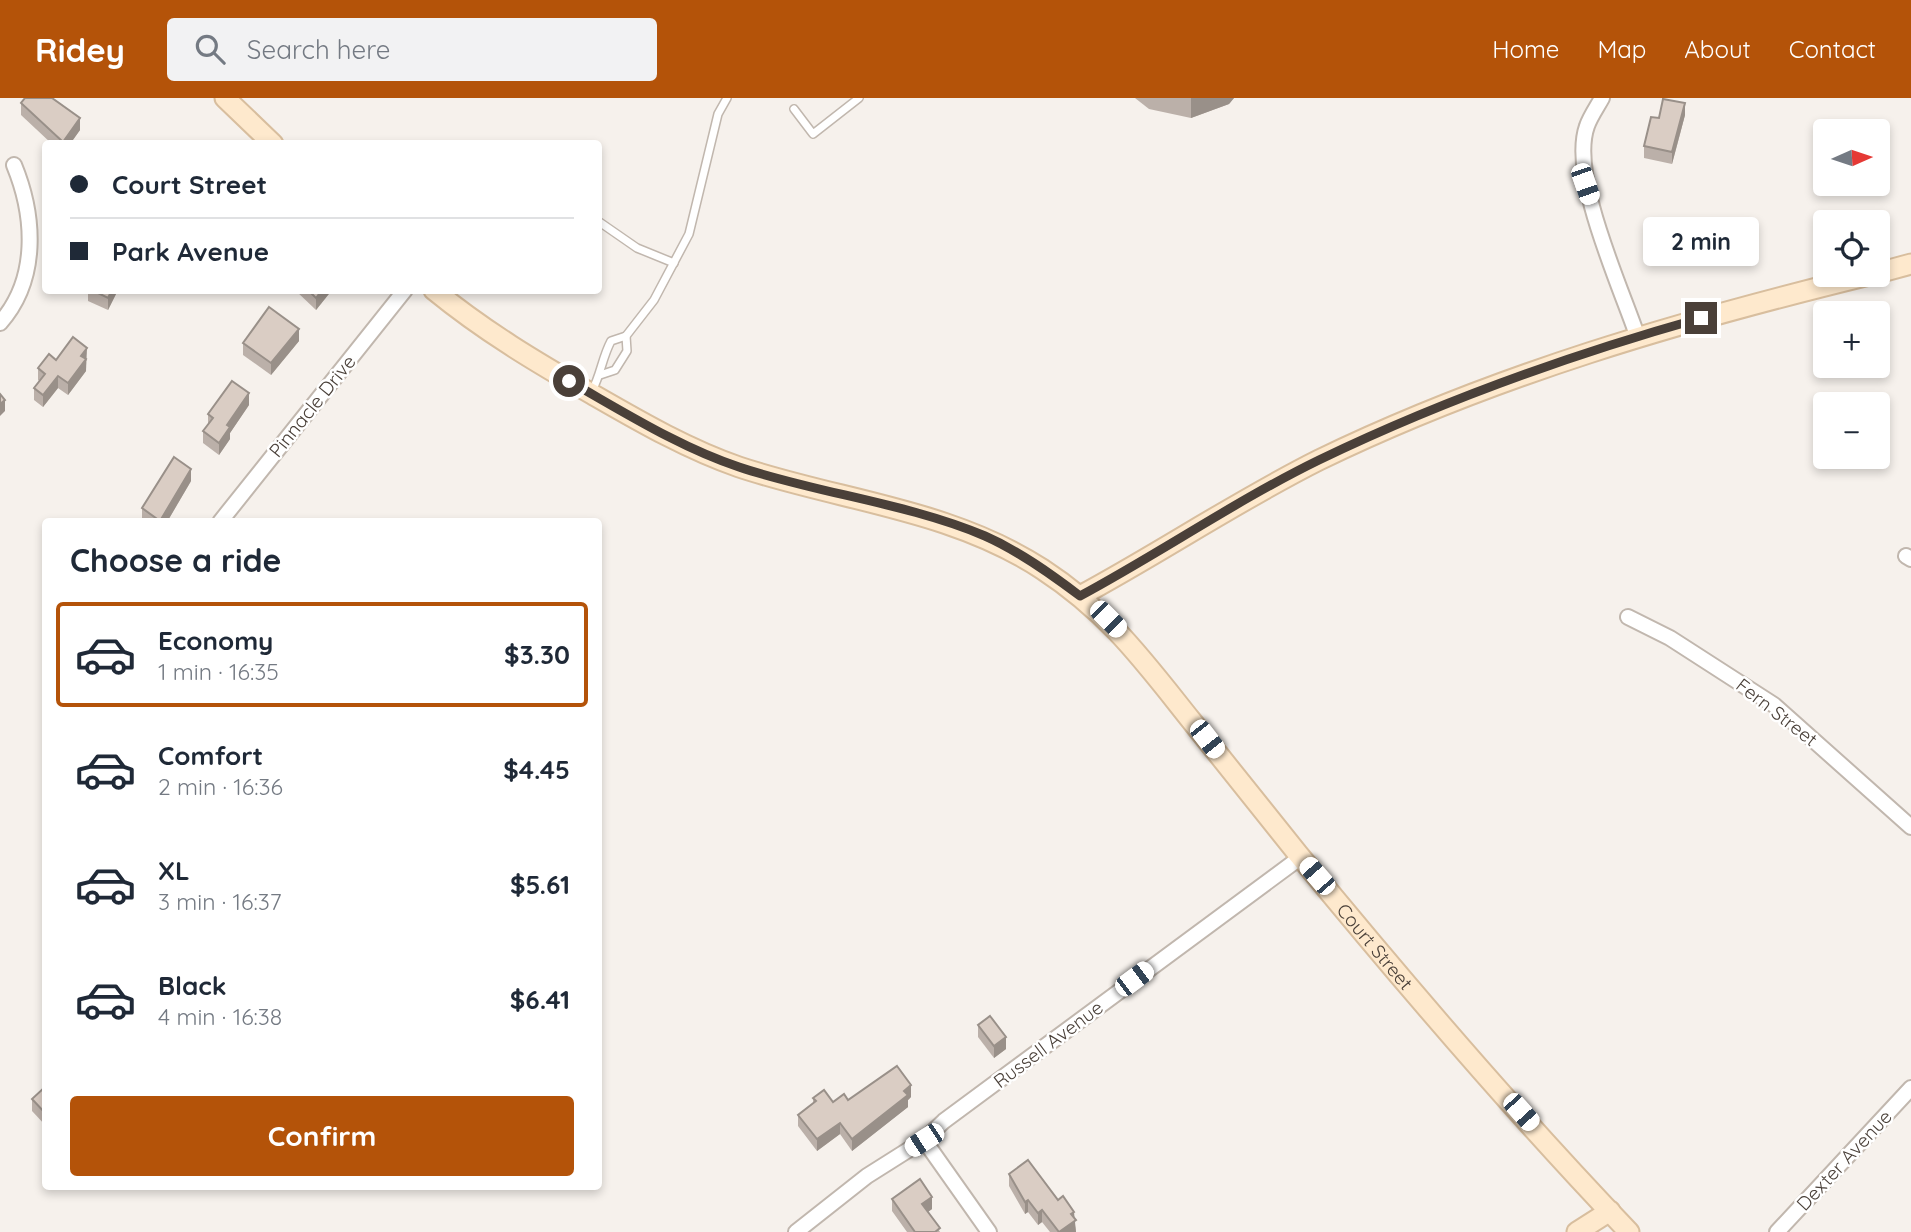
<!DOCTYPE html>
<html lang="en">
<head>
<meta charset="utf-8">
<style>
  body { margin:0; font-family:Quicksand,sans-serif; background:#f2f2f3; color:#1f2937; height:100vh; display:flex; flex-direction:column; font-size:26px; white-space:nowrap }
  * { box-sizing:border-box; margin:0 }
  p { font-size:23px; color:#747a83 }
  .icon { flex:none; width:38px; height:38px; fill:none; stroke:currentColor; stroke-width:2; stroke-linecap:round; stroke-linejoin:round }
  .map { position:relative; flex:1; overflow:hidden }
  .drawer { position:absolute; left:42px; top:420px; width:560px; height:672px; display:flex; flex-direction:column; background:#fff; border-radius:7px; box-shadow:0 4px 10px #0003 }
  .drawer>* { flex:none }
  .hud { position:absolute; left:42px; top:42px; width:560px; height:154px; border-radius:7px; box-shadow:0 4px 10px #0003; display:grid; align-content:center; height:154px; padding:0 28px; background:#fff }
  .needle { width:46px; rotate:87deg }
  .tools { position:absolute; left:1813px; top:21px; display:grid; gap:14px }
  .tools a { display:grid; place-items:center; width:77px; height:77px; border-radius:7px; background:#fff; box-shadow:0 4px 10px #0003; font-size:35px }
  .end { position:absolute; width:32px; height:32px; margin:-16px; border:9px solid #4a4039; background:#fff; box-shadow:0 0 0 4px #fff }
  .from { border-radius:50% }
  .bubble { position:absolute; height:49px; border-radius:7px; background:#fff; box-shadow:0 4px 10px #0003; font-size:23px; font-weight:700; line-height:49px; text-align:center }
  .car { position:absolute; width:21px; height:42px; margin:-21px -10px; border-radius:9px; box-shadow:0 0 5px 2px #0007; background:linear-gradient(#fff 24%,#345 0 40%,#fff 0 76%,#345 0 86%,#fff 0) }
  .hud b { display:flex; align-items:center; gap:24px; height:66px; font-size:26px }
  .hud b+b { border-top:2px solid #e0e1e3 }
  .hud i { width:18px; height:18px; background:#1f2937 }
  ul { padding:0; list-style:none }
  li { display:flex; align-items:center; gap:21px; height:105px; margin:0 14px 10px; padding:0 14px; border:4px solid transparent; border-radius:7px }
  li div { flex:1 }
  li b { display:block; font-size:26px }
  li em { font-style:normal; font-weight:700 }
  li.on { border-color:#b45309 }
  li>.icon { width:63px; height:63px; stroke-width:1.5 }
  h2 { padding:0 28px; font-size:32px; line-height:84px }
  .action { display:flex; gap:14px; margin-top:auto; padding:14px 28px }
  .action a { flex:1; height:80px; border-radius:7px; background:#b45309; color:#fff; font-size:28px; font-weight:700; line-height:80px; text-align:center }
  header { display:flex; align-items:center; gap:42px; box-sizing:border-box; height:98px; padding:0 35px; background:#b45309; color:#fff }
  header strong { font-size:33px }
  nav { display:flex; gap:38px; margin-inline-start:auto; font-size:24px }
  .search { width:490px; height:63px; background:#f2f2f3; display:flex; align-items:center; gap:18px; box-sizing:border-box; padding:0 24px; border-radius:7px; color:#747a83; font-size:26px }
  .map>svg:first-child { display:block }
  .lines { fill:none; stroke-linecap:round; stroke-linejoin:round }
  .lane-casing { stroke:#c1b7ae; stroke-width:10 }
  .street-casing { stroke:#c1b7ae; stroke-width:18 }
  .secondary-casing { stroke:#d8be9e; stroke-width:23 }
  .lane { stroke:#fff; stroke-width:7 }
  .street { stroke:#fff; stroke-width:14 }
  .secondary { stroke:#fee9cd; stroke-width:19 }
  .wall { fill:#bbb0a9 }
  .shaded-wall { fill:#999089 }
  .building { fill:#dacdc4; stroke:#999089; stroke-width:2 }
  .route { stroke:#4a4039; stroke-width:9 }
  .labels { text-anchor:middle; stroke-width:5; stroke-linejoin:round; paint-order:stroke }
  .street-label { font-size:19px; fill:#4a4039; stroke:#fff }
</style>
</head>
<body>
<header>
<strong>Ridey</strong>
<div class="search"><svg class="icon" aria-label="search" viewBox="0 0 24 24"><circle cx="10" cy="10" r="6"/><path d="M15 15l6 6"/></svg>Search here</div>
<nav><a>Home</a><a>Map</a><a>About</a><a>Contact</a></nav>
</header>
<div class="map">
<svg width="1911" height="1134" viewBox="0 0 1911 1134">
  <rect width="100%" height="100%" fill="#f6f1ec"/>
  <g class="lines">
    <defs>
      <g id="lane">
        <polyline points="794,11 813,36 859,0"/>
        <polyline points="598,123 637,150 674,165"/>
        <polyline points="600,277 615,272 627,253 626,238"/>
        <path d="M 592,293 C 601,276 602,260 611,243 L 626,238 L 654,202 L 689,136 L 718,16 L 727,0"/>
      </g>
      <g id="street">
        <path d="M 1602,0 C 1597,9 1590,19 1587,28 C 1569,78 1621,189 1638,240"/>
        <path d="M 0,225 C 39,181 35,118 14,67"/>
        <polyline points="220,424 405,192"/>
        <polyline points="1906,458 1911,461"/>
        <polyline points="1628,519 1670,540 1774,607 1911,729"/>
        <polyline points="924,1042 989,1134"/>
        <polyline points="796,1134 867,1078 924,1042 944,1023 1301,759"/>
        <polyline points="1777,1134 1911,990"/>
      </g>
      <g id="secondary">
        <polyline points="225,0 273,46"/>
        <polyline points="1878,175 1911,166"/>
        <path id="s1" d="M 434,192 C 484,233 536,264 592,296 C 639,323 687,351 739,369 C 841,403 950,411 1042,471 C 1108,514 1143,562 1190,621 C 1226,666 1262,711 1298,756 C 1403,884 1515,1015 1629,1134"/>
        <path d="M 1080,498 C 1160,455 1237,403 1319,362 C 1494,277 1681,223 1869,177"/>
        <polyline points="1577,1134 1610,1113"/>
      </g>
    </defs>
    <use href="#lane" class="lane-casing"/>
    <use href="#street" class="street-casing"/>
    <use href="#secondary" class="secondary-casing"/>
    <use href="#lane" class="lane"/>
    <use href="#street" class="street"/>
    <use href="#secondary" class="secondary"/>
  </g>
  <g class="wall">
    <polygon points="1135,0 1234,0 1229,6 1191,20 1149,11"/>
    <polygon points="21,5 80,32 70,46 52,46 21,17"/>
    <polygon points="1685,17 1672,66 1644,60 1644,48 1659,20"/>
    <polygon points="88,192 118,192 108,212 88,203"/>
    <polygon points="295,192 332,192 316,212"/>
    <polygon points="299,243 271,277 243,257 243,245"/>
    <polygon points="56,262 87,262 86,263 86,273 68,297 58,290 43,309 34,302 34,290 39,283 38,282 38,270"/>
    <polygon points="249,307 230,335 230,341 219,357 203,345 203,333 208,327 208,316"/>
    <polygon points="191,383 167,424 144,424 142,422 142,410"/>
    <polygon points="978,927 1006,951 994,960 978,939"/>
    <polygon points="46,988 46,1028 32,1013 32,1001"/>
    <polygon points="911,999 908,1002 908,1009 852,1053 840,1036 817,1053 798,1028 798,1017 813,1005 813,1000 833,1004"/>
    <polygon points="1009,1076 1058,1102 1074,1120 1076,1134 1050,1134 1042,1124 1038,1127 1028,1114 1025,1116 1009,1088"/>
    <polygon points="892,1101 932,1111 928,1114 940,1134 907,1134 892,1113"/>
  </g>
  <g class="shaded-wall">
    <polygon points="1191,0 1234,0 1229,6 1191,20"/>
    <polygon points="1685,5 1685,17 1672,66 1672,54"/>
    <polygon points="80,20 80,32 70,46 63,46 63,44"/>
    <polygon points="112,192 118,192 108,212 108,200"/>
    <polygon points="322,192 332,192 316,212 316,200"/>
    <polygon points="299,231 299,243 271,277 271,265"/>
    <polygon points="87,250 86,273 68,297 68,285 81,258"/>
    <polygon points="58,278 58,290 43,309 43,297"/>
    <polygon points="249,295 249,307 230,335 230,341 219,357 219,345 227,327"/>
    <polygon points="5,302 5,313 0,318 0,306"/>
    <polygon points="191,371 191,383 167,424 160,424"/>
    <polygon points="1006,939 1006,951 994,960 994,948"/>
    <polygon points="911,987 911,999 908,1002 908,1009 852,1053 852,1041"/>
    <polygon points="840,1025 840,1036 817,1053 817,1041"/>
    <polygon points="932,1099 932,1111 922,1118 922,1106"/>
    <polygon points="1028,1102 1028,1114 1025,1116 1025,1104"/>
    <polygon points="1042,1112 1042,1124 1038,1127 1038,1115"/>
    <polygon points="1074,1114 1076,1134 1059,1134 1071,1116"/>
  </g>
  <g class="building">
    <polygon points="25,0 52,0 80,20 63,44 21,5"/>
    <polygon points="1663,1 1685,5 1672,54 1644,48 1651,19 1659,20"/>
    <polygon points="92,192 112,192 108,200"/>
    <polygon points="308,192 322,192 316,200"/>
    <polygon points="269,209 299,231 271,265 243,245"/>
    <polygon points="73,239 87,250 81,258 86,261 68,285 58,278 43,297 34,290 45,276 38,270 49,256 56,262"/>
    <polygon points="232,283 249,295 227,327 230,329 219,345 203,333 213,320 208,316"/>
    <polygon points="0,296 5,302 0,306"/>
    <polygon points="174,359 191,371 160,423 142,410"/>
    <polygon points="990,918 1006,939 994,948 978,927"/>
    <polygon points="897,968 911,987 904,993 908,997 852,1041 840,1025 817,1041 798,1017 816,1003 813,1000 824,992 833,1004 844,996 848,1002"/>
    <polygon points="46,988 46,1016 32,1001"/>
    <polygon points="1028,1062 1058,1102 1063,1098 1074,1114 1071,1116 1076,1122 1059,1134 1042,1112 1038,1115 1028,1102 1025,1104 1009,1076"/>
    <polygon points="920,1081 932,1099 922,1106 940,1130 935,1134 915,1134 892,1101"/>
  </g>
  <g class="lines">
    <path class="route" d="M 569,283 C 624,314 679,349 739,369 C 820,396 907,405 985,438 C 1019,453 1051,476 1080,498 C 1160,455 1237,402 1319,362 C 1441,303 1570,257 1701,220"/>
  </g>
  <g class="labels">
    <g class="street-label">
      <text transform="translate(312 308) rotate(-51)" y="7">Pinnacle Drive</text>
      <text transform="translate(1777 614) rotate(38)" y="7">Fern Street</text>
      <text dy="7" stroke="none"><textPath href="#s1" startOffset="1180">Court Street</textPath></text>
      <text transform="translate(1048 946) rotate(-37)" y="7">Russell Avenue</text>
      <text transform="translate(1844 1062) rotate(-47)" y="7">Dexter Avenue</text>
    </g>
  </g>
</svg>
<div class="tools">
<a><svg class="needle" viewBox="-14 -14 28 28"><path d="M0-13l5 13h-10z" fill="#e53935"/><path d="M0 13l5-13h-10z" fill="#747a83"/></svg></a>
<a><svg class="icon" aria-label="locate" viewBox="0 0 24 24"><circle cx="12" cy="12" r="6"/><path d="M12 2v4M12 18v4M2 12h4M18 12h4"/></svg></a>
<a>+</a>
<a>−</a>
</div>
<i class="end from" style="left:569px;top:283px"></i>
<i class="end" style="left:1701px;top:220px"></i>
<div class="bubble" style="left:1643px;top:119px;width:116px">2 min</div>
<i class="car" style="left:1585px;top:86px;rotate:161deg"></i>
<i class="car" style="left:1108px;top:521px;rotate:135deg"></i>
<i class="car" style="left:1207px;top:641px;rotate:142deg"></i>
<i class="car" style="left:1317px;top:778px;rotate:319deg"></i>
<i class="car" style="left:1134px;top:881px;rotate:53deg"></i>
<i class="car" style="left:1521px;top:1014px;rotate:138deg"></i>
<i class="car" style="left:924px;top:1042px;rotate:237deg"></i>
<div class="hud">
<b><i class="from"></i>Court Street</b>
<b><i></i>Park Avenue</b>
</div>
<section class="drawer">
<h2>Choose a ride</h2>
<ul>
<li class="on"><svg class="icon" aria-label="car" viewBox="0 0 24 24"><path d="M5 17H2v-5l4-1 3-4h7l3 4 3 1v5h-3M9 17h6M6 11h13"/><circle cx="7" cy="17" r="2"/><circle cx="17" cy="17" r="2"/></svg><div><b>Economy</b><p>1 min · 16:35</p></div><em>$3.30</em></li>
<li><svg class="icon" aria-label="car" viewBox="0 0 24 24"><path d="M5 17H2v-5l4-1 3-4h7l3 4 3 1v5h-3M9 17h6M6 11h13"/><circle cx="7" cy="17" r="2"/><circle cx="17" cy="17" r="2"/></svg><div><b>Comfort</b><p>2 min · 16:36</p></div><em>$4.45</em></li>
<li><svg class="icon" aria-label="car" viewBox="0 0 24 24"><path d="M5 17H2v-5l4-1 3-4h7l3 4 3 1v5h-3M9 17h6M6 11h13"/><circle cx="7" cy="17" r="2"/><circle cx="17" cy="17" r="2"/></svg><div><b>XL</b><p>3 min · 16:37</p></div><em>$5.61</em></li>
<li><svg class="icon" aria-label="car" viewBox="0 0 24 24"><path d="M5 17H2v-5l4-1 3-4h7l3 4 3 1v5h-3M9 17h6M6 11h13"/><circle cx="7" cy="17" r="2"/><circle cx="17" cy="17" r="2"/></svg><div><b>Black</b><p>4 min · 16:38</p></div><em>$6.41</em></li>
</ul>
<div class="action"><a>Confirm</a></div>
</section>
</div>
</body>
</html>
